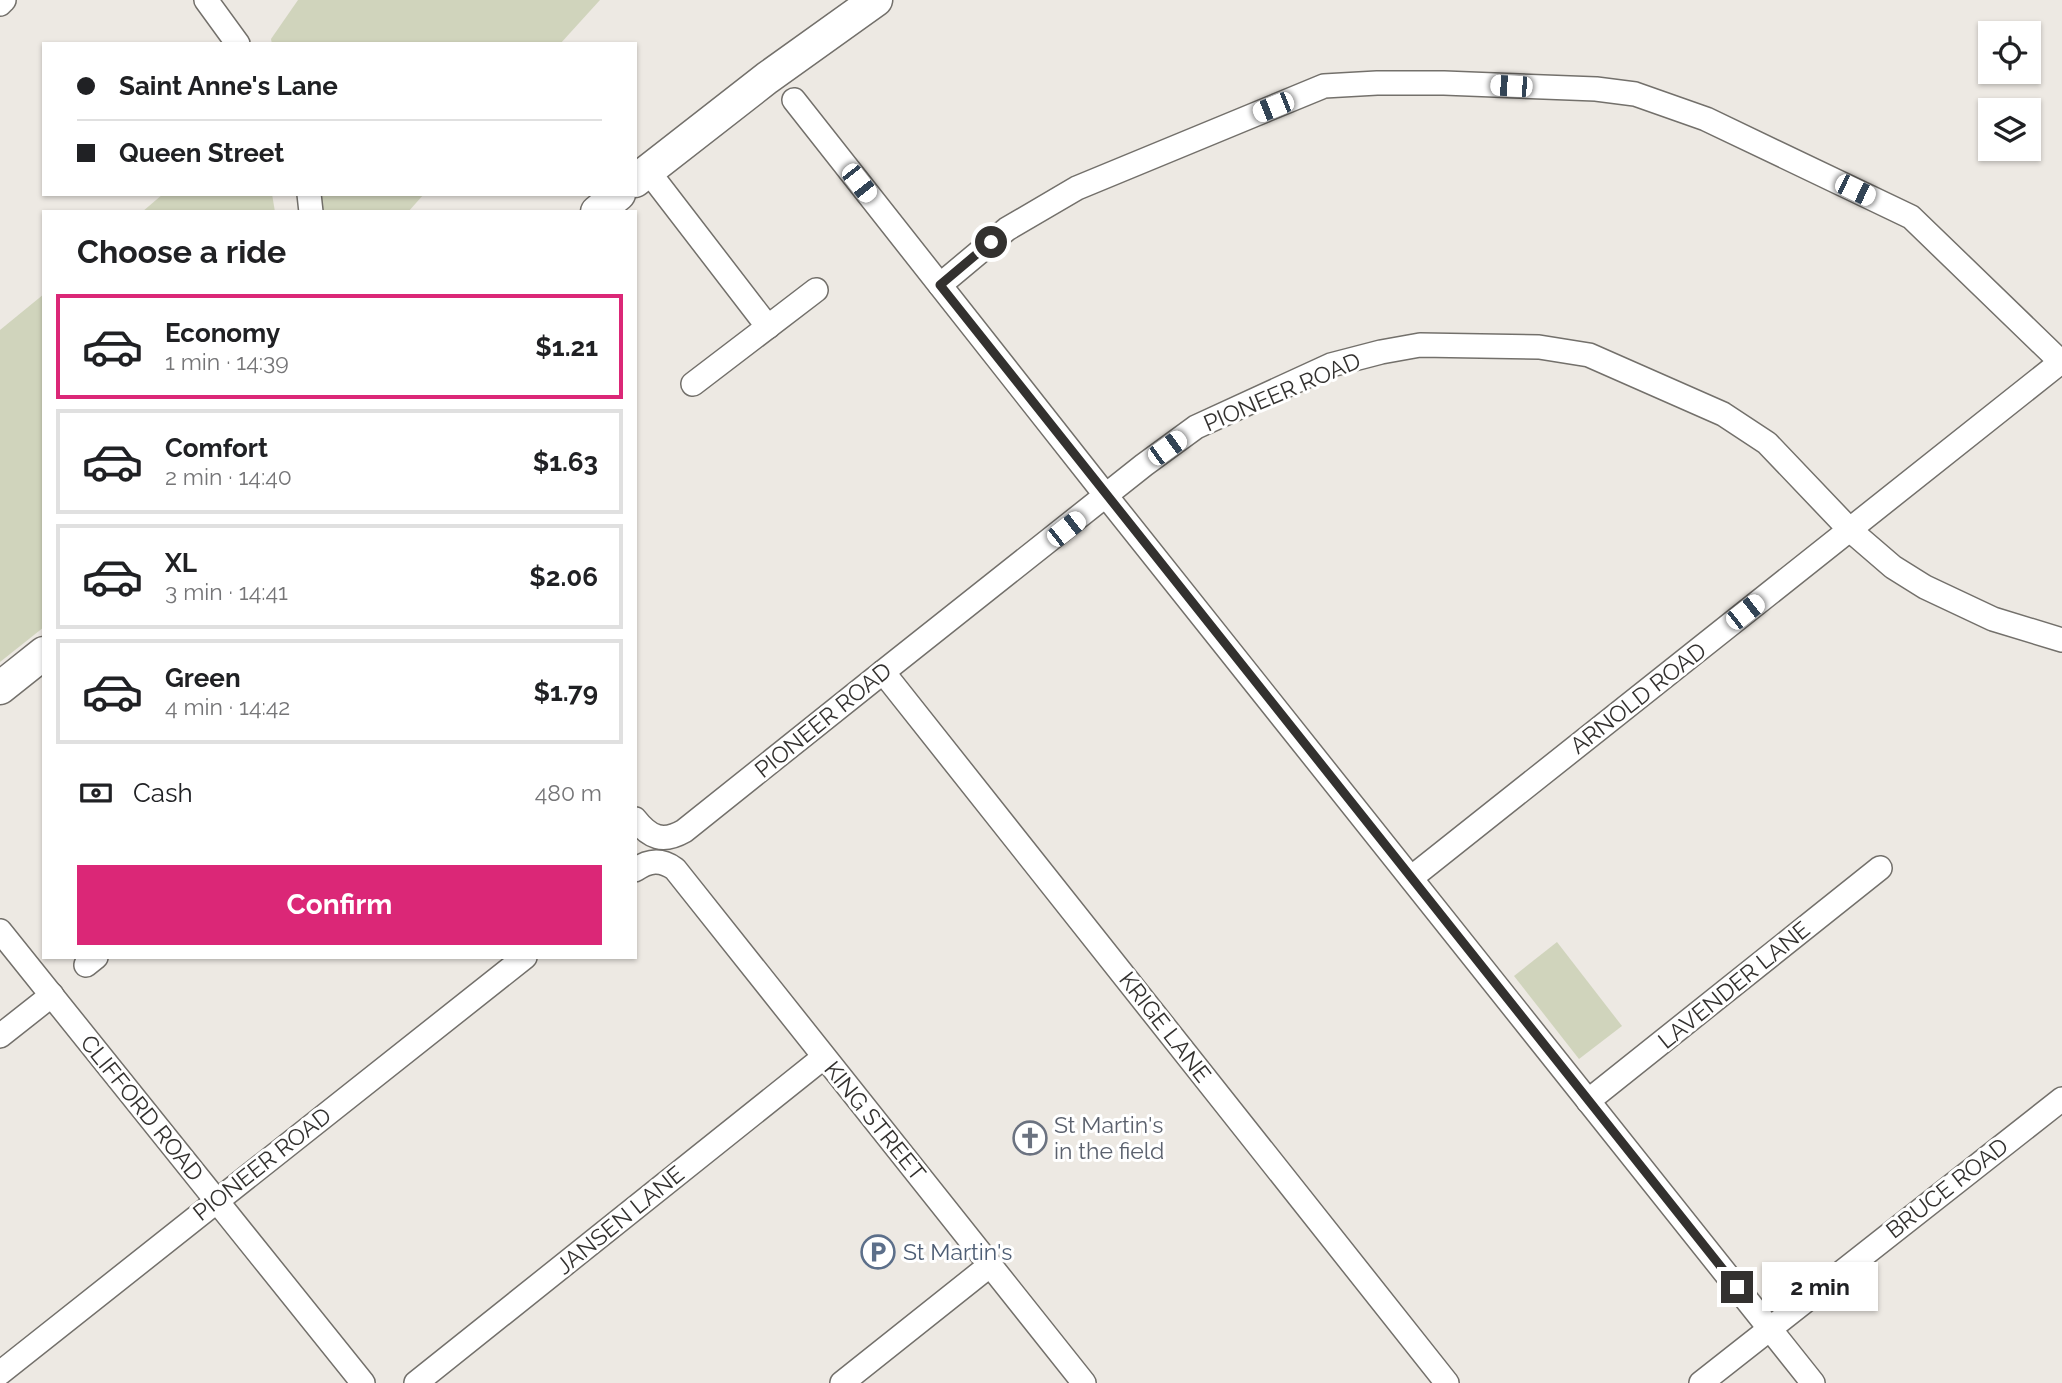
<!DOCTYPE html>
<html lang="en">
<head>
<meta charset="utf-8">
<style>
  body { margin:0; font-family:Raleway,sans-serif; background:#f2f2f2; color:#202124; height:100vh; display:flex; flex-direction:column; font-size:26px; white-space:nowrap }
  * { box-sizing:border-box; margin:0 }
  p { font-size:23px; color:#757577 }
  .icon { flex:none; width:38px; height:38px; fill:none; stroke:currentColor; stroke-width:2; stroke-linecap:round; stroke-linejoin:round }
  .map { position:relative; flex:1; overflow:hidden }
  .drawer { position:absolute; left:42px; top:210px; width:595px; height:749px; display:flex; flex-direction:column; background:#fff; border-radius:0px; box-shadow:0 2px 5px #0004 }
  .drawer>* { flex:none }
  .banner { position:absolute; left:42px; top:42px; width:595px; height:154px; border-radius:0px; box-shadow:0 2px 5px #0004; display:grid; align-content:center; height:154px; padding:0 35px; background:#fff }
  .tools { position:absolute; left:1978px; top:21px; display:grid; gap:14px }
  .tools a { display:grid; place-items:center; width:63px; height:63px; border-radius:0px; background:#fff; box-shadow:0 2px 5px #0004; font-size:35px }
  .end { position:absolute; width:32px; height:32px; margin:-16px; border:9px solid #33312f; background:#fff; box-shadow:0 0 0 4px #fff }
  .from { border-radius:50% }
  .bubble { position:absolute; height:49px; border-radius:0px; background:#fff; box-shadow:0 2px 5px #0004; font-size:23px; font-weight:700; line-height:49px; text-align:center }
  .car { position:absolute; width:21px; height:42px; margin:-21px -10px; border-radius:9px; box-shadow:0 0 5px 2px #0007; background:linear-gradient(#fff 24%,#345 0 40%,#fff 0 76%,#345 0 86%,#fff 0) }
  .banner b { display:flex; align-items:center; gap:24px; height:66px; font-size:26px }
  .banner b+b { border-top:2px solid #e0e0e0 }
  .banner i { width:18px; height:18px; background:#202124 }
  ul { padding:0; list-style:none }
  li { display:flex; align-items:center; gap:21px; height:105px; margin:0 14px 10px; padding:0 21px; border:4px solid #e0e0e0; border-radius:0px }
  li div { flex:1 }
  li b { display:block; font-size:26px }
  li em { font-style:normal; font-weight:700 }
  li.active { border-color:#db2777 }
  li>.icon { width:63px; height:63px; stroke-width:1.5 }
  h2 { padding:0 35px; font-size:32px; line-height:84px }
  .pay { display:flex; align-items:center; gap:18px; height:77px; padding:0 35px; font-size:26px }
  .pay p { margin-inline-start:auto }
  .primary-button { display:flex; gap:14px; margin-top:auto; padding:14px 35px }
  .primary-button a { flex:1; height:80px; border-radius:0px; background:#db2777; color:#fff; font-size:28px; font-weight:700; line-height:80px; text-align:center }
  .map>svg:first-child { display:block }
  .green { fill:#d0d4bc }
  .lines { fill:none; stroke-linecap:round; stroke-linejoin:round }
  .street-casing { stroke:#73706b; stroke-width:26 }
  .secondary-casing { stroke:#73706b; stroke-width:35 }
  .street { stroke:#fff; stroke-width:23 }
  .secondary { stroke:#fff; stroke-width:32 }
  .route { stroke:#33312f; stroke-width:9 }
  .labels { text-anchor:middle; stroke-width:6; stroke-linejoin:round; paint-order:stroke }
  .street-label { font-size:23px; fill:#33312f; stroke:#fff }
  .worship-label { font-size:23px; fill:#5b616d; stroke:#fff; text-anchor:start }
  .service-label { font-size:23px; fill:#4e5e75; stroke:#fff; text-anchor:start }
</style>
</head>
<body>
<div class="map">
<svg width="2062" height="1383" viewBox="0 0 2062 1383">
  <rect width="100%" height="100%" fill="#ede9e3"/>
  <g class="green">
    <polygon points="298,0 600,0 560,44 272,44 271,39"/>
    <polygon points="163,194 272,194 275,212 142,212"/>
    <polygon points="309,194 424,194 408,212 313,212"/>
    <polygon points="44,294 44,627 0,662 0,330"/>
    <polygon points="1557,942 1622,1026 1579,1059 1514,976"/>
  </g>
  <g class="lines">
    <defs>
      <g id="street">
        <polyline points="206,0 238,44"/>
        <polyline points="0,4 4,0"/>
        <polyline points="794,100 1107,497 1813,1383"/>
        <polyline points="648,171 768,327"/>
        <polyline points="309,194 311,212"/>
        <polyline points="940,285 1007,229 1077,188 1324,86 1377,83 1444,83 1596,89 1635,94 1706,119 1911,217 2061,362"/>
        <polyline points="693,384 816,290"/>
        <polyline points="883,672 1447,1383"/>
        <path d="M 635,819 C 650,838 663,843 684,831 L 883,672 L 1144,465 L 1196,427 L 1331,365 L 1381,352 L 1420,345 L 1539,347 L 1589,355 L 1723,414 L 1767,443 L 1850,530 L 1893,567 L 1925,587 L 1993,619 L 2062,640"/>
        <path d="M 635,870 C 649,860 661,859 675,869 L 1084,1383"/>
        <polyline points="1411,878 2062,361"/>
        <polyline points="0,931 363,1383"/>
        <polyline points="86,965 96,957"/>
        <polyline points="0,1036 52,995"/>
        <polyline points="1588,1101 1880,868"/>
        <polyline points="0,1373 525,957"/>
        <polyline points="416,1383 824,1057"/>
        <polyline points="842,1383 989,1266"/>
        <polyline points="1701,1383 2062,1099"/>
      </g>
      <g id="secondary">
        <polyline points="635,181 767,78 876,0"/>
        <polyline points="597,212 619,194"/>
        <polyline points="0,688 44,653"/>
      </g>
    </defs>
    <use href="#street" class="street-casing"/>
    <use href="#secondary" class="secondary-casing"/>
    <use href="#street" class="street"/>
    <use href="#secondary" class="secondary"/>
  </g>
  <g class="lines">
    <polyline class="route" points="991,242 940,285 1737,1287"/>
  </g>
  <defs>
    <symbol id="church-ring" viewBox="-11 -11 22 22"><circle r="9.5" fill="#fff" stroke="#6b7280" stroke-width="1.5"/><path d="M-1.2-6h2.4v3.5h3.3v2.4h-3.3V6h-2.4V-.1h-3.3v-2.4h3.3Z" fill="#6b7280"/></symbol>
    <symbol id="parking-ring" viewBox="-11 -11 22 22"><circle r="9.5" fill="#fff" stroke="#5c6f8a" stroke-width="1.5"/><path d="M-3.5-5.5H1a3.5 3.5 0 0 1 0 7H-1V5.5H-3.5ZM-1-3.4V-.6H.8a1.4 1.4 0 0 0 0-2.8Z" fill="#5c6f8a"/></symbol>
  </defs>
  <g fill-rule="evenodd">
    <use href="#church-ring" x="1011" y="1119" width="38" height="38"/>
    <use href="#parking-ring" x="859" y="1233" width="38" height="38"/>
  </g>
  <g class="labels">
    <g class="street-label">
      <text transform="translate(1282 392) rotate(-23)" y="8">PIONEER ROAD</text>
      <text transform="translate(1638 698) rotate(-38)" y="8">ARNOLD ROAD</text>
      <text transform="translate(823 720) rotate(-39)" y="8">PIONEER ROAD</text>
      <text transform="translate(1734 985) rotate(-39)" y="8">LAVENDER LANE</text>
      <text transform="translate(1165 1027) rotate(52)" y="8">KRIGE LANE</text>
      <text transform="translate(142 1108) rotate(51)" y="8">CLIFFORD ROAD</text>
      <text transform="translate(875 1121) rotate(51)" y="8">KING STREET</text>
      <text transform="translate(262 1164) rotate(-38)" y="8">PIONEER ROAD</text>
      <text transform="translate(1947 1188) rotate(-38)" y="8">BRUCE ROAD</text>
      <text transform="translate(620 1220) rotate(-39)" y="8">JANSEN LANE</text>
    </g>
    <g class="worship-label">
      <text x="1054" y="1133">St Martin's<tspan x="1054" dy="26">in the field</tspan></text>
    </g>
    <g class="service-label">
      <text x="903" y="1260">St Martin's</text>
    </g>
  </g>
</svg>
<div class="tools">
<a><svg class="icon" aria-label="locate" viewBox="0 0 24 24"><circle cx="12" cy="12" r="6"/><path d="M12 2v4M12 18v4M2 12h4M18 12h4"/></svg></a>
<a><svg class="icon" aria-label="layers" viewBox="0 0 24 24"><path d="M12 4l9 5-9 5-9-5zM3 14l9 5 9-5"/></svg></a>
</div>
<i class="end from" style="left:991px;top:242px"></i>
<i class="end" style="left:1737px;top:1287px"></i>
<div class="bubble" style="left:1762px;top:1262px;width:116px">2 min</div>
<i class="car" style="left:1511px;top:86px;rotate:273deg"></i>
<i class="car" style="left:1273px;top:107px;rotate:248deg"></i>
<i class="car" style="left:859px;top:183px;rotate:142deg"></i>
<i class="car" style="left:1855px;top:190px;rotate:116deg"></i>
<i class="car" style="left:1167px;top:448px;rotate:54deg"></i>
<i class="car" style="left:1066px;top:529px;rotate:52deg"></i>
<i class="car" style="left:1745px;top:612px;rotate:52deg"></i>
<div class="banner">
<b><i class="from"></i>Saint Anne's Lane</b>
<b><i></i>Queen Street</b>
</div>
<section class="drawer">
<h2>Choose a ride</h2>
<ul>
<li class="active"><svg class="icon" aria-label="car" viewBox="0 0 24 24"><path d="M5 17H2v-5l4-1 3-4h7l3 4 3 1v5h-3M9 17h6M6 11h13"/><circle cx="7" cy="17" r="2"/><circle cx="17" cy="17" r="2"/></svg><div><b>Economy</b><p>1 min · 14:39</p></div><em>$1.21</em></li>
<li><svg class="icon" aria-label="car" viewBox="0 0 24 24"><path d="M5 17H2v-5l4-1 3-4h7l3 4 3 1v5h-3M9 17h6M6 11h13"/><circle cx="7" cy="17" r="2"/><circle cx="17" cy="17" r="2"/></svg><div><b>Comfort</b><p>2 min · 14:40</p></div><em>$1.63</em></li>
<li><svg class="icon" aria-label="car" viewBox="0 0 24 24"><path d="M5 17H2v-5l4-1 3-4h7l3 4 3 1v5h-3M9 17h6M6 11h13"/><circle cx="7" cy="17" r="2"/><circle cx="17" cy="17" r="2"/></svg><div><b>XL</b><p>3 min · 14:41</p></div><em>$2.06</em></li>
<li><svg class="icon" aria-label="car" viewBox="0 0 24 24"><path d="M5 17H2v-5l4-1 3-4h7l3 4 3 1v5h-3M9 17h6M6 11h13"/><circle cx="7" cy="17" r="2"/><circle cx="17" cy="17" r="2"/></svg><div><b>Green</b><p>4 min · 14:42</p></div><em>$1.79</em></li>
</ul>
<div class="pay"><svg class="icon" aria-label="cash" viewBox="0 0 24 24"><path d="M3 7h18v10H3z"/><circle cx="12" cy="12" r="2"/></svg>Cash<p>480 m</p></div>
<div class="primary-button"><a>Confirm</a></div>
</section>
</div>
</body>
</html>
